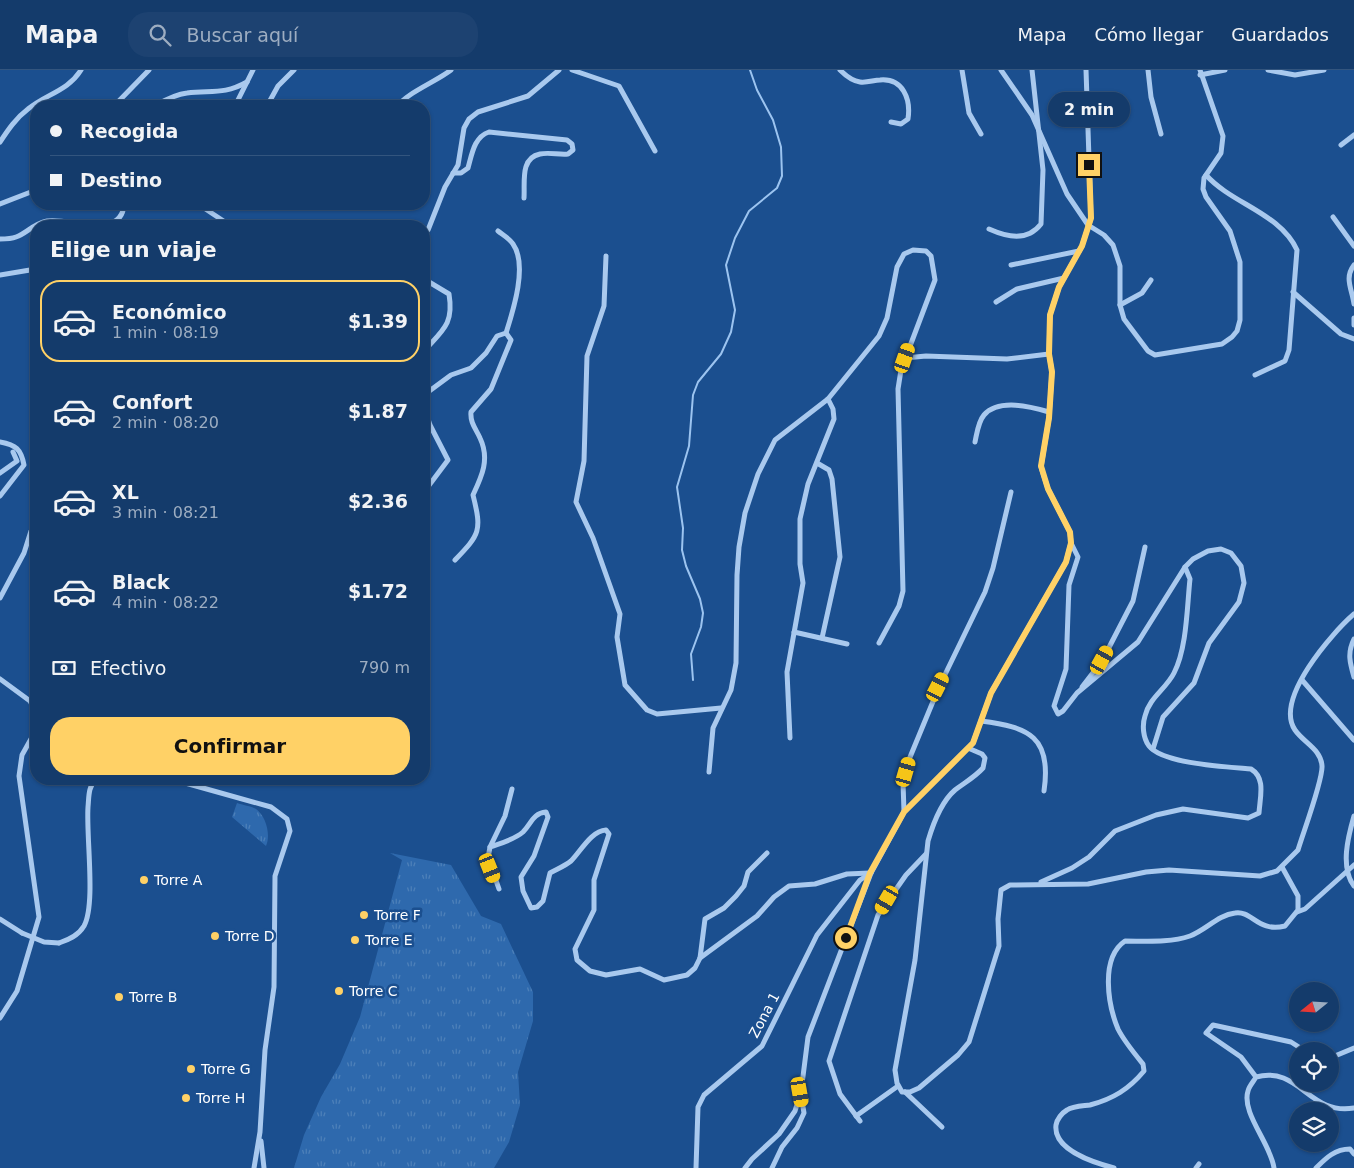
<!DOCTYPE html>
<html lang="es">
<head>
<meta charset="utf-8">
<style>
  body { margin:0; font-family:"DejaVu Sans",sans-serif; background:#1d4271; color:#f1f3f6; height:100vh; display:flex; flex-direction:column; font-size:19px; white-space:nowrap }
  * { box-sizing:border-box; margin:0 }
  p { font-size:16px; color:#9dadc1 }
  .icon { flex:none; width:28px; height:28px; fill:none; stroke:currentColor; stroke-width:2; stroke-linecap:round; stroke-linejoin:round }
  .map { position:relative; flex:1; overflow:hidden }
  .sheet { position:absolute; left:30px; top:150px; width:400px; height:565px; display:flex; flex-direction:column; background:#143b6b; border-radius:20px; box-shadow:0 1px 4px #0004,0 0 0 1px #33557e }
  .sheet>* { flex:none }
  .top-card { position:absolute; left:30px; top:30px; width:400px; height:110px; border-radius:20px; box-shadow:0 1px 4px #0004,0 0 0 1px #33557e; display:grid; align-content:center; height:110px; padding:0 20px; background:#143b6b }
  .needle { width:32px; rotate:252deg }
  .tools { position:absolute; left:1289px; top:912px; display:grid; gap:10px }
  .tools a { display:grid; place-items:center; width:50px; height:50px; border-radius:50%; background:#143b6b; box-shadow:0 1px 4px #0004,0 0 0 1px #33557e; font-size:25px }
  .end { position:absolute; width:22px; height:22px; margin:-11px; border:6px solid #ffd166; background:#111; box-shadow:0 0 0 2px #111 }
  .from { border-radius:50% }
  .bubble { position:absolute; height:35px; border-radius:18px; background:#143b6b; box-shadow:0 1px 4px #0004,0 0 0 1px #33557e; font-size:16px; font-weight:600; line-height:35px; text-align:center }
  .car { position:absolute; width:15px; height:30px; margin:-15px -8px; border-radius:6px; box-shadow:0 0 4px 1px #0007; background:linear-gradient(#f5c518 24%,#345 0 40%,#f5c518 0 76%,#345 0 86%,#f5c518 0) }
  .top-card b { display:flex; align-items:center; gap:18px; height:48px; font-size:19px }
  .top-card b+b { border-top:1px solid #33557e }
  .top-card i { width:12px; height:12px; background:#f1f3f6 }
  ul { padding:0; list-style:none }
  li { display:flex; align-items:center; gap:15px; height:82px; margin:0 10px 8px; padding:0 10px; border:2px solid transparent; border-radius:20px }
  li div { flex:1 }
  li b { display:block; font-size:19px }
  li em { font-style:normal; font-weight:600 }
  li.selected { border-color:#ffd166 }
  li>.icon { width:45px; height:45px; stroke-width:1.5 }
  h2 { padding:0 20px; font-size:22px; line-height:60px }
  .pay { display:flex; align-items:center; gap:12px; height:55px; padding:0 20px; font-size:19px }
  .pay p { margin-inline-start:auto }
  .cta { display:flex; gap:10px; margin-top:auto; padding:10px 20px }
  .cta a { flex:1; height:58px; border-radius:20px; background:#ffd166; color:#111; font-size:20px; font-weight:600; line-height:58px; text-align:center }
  header { display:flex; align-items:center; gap:30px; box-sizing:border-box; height:70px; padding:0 25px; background:#143b6b; border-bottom:1px solid #33557e }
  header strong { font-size:24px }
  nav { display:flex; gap:28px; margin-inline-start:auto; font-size:18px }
  .search { width:350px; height:45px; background:#1d4271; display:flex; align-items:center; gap:12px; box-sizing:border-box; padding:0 18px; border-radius:20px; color:#9dadc1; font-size:19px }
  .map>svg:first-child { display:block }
  .grass { fill:url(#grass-tufts) }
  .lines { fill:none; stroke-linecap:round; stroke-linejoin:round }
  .stream { stroke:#9cc4f0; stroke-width:2 }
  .street { stroke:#a9c9ee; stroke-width:5 }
  .street-bridge { stroke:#a9c9ee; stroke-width:5 }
  .route { stroke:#ffd166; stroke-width:6 }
  .poi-dot { fill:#ffd166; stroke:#1b4f8f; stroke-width:2 }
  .labels { text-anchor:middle; stroke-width:5; stroke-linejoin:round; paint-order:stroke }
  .poi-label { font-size:14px; fill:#fff; stroke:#1b4f8f; text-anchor:start }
  .street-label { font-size:14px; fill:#fff; stroke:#1b4f8f }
</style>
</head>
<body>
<header>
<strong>Mapa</strong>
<div class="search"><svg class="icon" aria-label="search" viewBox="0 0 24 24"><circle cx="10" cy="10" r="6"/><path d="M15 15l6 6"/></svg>Buscar aquí</div>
<nav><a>Mapa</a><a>Cómo llegar</a><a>Guardados</a></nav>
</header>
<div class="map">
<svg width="1354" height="1098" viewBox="0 0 1354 1098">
  <defs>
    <pattern id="grass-tufts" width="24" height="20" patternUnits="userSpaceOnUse" patternTransform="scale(1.25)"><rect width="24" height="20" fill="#2e69ad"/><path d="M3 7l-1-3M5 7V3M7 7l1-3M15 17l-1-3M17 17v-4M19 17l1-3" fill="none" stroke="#4d80b9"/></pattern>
  </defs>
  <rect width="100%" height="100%" fill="#1b4f8f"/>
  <g class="grass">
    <path d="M 237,733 C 242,735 251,736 256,739 C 266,746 271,765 266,776 L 232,747 Z"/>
    <polygon points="390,783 451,795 481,846 501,854 533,922 533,951 518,1002 520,1035 509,1072 494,1098 294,1098 304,1065 321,1027 340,994 360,947 402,790"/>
  </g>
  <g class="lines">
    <polyline class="stream" points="693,610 691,584 701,557 703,543 700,529 686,496 682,480 683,458 677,417 689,376 693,325 698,312 721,284 731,262 735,240 726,195 735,168 749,141 777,118 782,106 781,77 773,50 757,20 750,0"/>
    <g class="street">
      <polyline points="572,0 619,16 655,81"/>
      <path d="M 840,0 C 845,5 853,11 860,12 C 867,13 874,10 880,10 C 903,8 911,29 908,49 L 901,54 L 891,52"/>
      <polyline points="962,0 969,43 981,64"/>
      <polyline points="1001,0 1032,45 1067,124 1088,155 1104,165 1113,175 1120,196 1120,235 1124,249 1148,281 1155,285 1222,274 1232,267 1237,261 1240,250 1240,192 1230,161 1206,127 1203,119 1204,108 1221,83 1223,66 1200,0"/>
      <polyline points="1148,0 1151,27 1161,64"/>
      <polyline points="1268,0 1295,5 1324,0"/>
      <polyline points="1200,5 1225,0"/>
      <polyline points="114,36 149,0"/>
      <path d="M 154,36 C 163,31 177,24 187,23 C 211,20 224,25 247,12"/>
      <polyline points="235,36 253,0"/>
      <polyline points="267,36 278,16 294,0"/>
      <path d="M 398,36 C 405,24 437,11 451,0"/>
      <path d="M 0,72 C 8,60 16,48 28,39 C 46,24 68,21 81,0"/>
      <polyline points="1341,75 1354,65"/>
      <path d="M 453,103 L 461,103 L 468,98 C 472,84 474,67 489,62 L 567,70 L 572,74 L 573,80 L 568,84 C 559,85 549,82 540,84 C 520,88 525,112 524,128"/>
      <path d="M 1206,105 C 1232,134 1280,143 1297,180 L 1289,280 L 1285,291 L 1255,305"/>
      <polyline points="0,134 36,120"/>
      <polyline points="198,134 231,156"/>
      <polyline points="1333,147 1354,176"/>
      <path d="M 989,159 C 1007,167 1027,172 1041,154 L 1043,100 L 1032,0"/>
      <path d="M 498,161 C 503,165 510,169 513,174 C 528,195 513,241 506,263"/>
      <polyline points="424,163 428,160 445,117 458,95 464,58 469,49 478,42 528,26 559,0"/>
      <path d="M 0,169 C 5,169 11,169 16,167 C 27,163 33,154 47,151 C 70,147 122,171 124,134"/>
      <polyline points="606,186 604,236 587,286 584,391 576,432 593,468 620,544 617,567 625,615 647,640 657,644 721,638"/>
      <polyline points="1011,195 1079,181"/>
      <path d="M 1354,195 C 1344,208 1352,219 1354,234"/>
      <polyline points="0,205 36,199"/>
      <path d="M 424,209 L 449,224 C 454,254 443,260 424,281"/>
      <polyline points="1293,222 1341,264 1354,269"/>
      <polyline points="996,232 1017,219 1064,208"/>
      <polyline points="1120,235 1142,223 1151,210"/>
      <polyline points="1354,248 1354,255"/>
      <polyline points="905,288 926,286 1007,289 1049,284"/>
      <path d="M 0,372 C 16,375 21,379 24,395 L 0,426"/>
      <path d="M 975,372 C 977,363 978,352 984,345 C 999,328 1032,337 1049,342"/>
      <polyline points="817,393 829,400 832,409 840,487 822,568"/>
      <polyline points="0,403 17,391 13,382"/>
      <path d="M 424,422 L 448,390 L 430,355 L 424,337 L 428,322 L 451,305 L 471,298 L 486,283 L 497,266 L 506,263 L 511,270 L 491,319 L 471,342 C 470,353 476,359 480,368 C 490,389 482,406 473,425 C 482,461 480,464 455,490"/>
      <polyline points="1071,473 1078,487 1069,515 1066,599 1054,636 1058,644 1063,641 1077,623 1138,572 1185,497 1193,489 1208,481 1221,479 1231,483 1241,496 1244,513 1239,532 1209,573 1194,613 1163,647 1153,679"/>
      <polyline points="0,528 24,483 31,461 36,455"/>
      <polyline points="794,562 847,574"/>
      <path d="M 1354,569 C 1347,583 1350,593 1354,607"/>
      <polyline points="0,609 30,631 36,643"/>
      <polyline points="1302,610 1354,670"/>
      <polyline points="1082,617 1102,591 1133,531 1145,477"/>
      <path d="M 981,651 C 1029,657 1052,667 1044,721"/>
      <polyline points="790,668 787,602 803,513 800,494 800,449 808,414 834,349 833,339 828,329"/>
      <path d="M 968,678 L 982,684 L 985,688 L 983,698 C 975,707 964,713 955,720 C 941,732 933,754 928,771 L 915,890 L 895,1000 L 897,1013 L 902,1022 L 910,1022 L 919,1018 L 958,985 L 969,972 L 999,876 L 998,849 L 1001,820 L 1010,815 L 1088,814 L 1146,802 L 1169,800 L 1260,806 L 1277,801 L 1298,780 C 1303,763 1323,710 1322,696 C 1321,679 1304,673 1295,660 C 1274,629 1332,563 1354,544"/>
      <polyline points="709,702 713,658 731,620 736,593 737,505 739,477 745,443 758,404 775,370 828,329 879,266 887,248 897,197 904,184 913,180 926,181 931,186 935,210 901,300 898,319 903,521 899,536 879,573"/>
      <polyline points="171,709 271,737 287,749 290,761 275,806 274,917 265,980 260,1062 254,1098"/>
      <polyline points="904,742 903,712 908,692 939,617 985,522 993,498 1011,422"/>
      <path d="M 1354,746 C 1348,767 1340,797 1354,816"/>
      <path d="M 490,777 C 501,773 514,770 523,762 C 531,754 533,743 546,742 L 548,747 L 534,786 L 521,807 L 523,821 L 531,838 L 537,837 L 543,831 L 550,803 C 557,799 565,796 571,791 C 581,781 591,761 606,760 L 609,764 L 594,810 L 594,840 L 575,879 L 577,890 L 590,901 L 606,905 L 640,899 L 664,910 L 687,905 L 695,898 L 700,888 L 705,849 L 724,838 L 736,826 L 744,816 L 748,802 L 767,783"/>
      <path d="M 1041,812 L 1072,798 L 1089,787 L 1115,761 L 1156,745 L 1183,739 L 1248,748 L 1259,743 C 1260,727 1266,708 1251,699 C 1228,697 1163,694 1149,676 C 1143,668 1142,655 1145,646 C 1149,628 1166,619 1174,603 C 1187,578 1187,536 1190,509 L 1185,497"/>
      <polyline points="499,819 488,788 490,777 505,746 512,719"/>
      <polyline points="1297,842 1305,839 1354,795"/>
      <polyline points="0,849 22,863"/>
      <path d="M 59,873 C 68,870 78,866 84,856 C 96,834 86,767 88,737 C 89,727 88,717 96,709"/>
      <polyline points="700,888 757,846 774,827 789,816 815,814 847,804 870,803"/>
      <polyline points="0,948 17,921 39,847 19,706 22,685 36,660"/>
      <polyline points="1330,988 1354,978"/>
      <polyline points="1256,1007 1241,987 1206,963 1213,955 1291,972 1305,981"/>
      <polyline points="905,1022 942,1057"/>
      <polyline points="856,1046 898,1016"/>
      <polyline points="860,1051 840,1024 829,991 878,845 906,805 926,784"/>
      <polyline points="261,1071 264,1098"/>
      <polyline points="696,1098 698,1037 704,1025 762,976 817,865 860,810 871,803"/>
      <polyline points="745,1098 752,1089 779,1064 795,1041 801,1022 808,967 871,803 904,742 973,673 991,623 1066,492 1071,473 1070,462 1048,419 1041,397 1049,348 1052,302 1049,284 1050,245 1059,217 1082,176 1091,148 1086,0"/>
      <polyline points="772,1098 782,1077 797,1058 804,1043 801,1025"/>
      <path d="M 1114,1098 C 1095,1093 1053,1080 1056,1055 C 1057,1049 1062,1043 1067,1040 C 1073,1036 1083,1036 1090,1035 C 1113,1029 1129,1019 1144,1001 L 1143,994 C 1134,983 1124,971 1118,959 C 1108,935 1100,888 1125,871 C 1146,871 1170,873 1190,866 C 1206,860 1218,845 1235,843 C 1252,840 1258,863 1285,856 L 1298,840 L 1298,826 L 1282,797"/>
      <polyline points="1196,1098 1199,1094"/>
      <path d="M 1274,1098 C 1271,1074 1241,1043 1248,1021 C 1249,1016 1254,1011 1256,1007 C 1299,995 1309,1046 1354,1038"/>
      <path d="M 1316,1098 C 1326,1088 1335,1079 1350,1079 L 1354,1084"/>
    </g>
    <polyline class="street-bridge" points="22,863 44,872 59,873"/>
  </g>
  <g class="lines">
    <polyline class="route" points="846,868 870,803 904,742 973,673 991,623 1066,492 1071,473 1070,462 1048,419 1041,396 1049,348 1052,302 1049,284 1050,245 1059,217 1082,176 1091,148 1089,95"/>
  </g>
  <g class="poi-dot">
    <circle cx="144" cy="810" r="5"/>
    <circle cx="364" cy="845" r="5"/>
    <circle cx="215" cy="866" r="5"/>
    <circle cx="355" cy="870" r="5"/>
    <circle cx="339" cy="921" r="5"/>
    <circle cx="119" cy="927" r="5"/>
    <circle cx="191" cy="999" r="5"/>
    <circle cx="186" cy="1028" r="5"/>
  </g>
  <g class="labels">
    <g class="poi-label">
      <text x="154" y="815">Torre A</text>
      <text x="374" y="850">Torre F</text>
      <text x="225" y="871">Torre D</text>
      <text x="365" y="875">Torre E</text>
      <text x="349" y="926">Torre C</text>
      <text x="129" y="932">Torre B</text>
      <text x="201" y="1004">Torre G</text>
      <text x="196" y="1033">Torre H</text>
    </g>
    <g class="street-label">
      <text transform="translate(764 945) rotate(-62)" y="5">Zona 1</text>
    </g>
  </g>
</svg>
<div class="tools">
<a><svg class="needle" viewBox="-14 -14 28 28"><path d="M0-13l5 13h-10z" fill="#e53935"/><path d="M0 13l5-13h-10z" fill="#9dadc1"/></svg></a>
<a><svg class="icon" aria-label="locate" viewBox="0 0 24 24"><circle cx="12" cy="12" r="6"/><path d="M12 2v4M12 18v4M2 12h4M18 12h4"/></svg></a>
<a><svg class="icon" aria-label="layers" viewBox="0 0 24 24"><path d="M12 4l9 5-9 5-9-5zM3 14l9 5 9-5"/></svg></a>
</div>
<i class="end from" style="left:846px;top:868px"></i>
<i class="end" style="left:1089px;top:95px"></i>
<div class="bubble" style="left:1048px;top:22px;width:82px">2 min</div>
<i class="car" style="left:905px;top:288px;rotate:19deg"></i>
<i class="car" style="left:1102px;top:590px;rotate:29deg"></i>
<i class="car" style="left:938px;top:617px;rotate:27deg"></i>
<i class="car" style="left:906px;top:702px;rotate:16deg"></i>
<i class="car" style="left:490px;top:798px;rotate:158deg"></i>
<i class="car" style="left:887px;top:830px;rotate:210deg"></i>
<i class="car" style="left:800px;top:1022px;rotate:170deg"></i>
<div class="top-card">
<b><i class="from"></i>Recogida</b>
<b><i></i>Destino</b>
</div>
<section class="sheet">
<h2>Elige un viaje</h2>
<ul>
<li class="selected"><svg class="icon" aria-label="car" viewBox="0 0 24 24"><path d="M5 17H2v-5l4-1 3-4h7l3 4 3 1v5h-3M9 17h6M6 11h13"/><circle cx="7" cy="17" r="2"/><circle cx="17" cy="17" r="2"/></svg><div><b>Económico</b><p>1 min · 08:19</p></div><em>$1.39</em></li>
<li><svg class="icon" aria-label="car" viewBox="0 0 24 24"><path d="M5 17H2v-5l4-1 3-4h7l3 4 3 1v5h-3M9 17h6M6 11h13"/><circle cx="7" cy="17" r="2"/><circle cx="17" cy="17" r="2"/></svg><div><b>Confort</b><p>2 min · 08:20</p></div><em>$1.87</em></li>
<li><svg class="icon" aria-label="car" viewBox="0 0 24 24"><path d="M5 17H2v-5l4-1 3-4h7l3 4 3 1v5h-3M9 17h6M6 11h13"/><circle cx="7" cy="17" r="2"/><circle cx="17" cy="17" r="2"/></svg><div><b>XL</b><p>3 min · 08:21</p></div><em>$2.36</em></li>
<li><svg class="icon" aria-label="car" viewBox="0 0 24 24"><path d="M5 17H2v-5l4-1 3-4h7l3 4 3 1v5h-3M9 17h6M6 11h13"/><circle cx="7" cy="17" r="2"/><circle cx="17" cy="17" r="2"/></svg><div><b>Black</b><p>4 min · 08:22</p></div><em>$1.72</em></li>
</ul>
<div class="pay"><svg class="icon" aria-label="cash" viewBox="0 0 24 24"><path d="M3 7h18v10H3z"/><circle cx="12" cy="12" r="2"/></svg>Efectivo<p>790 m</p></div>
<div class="cta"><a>Confirmar</a></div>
</section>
</div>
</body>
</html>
